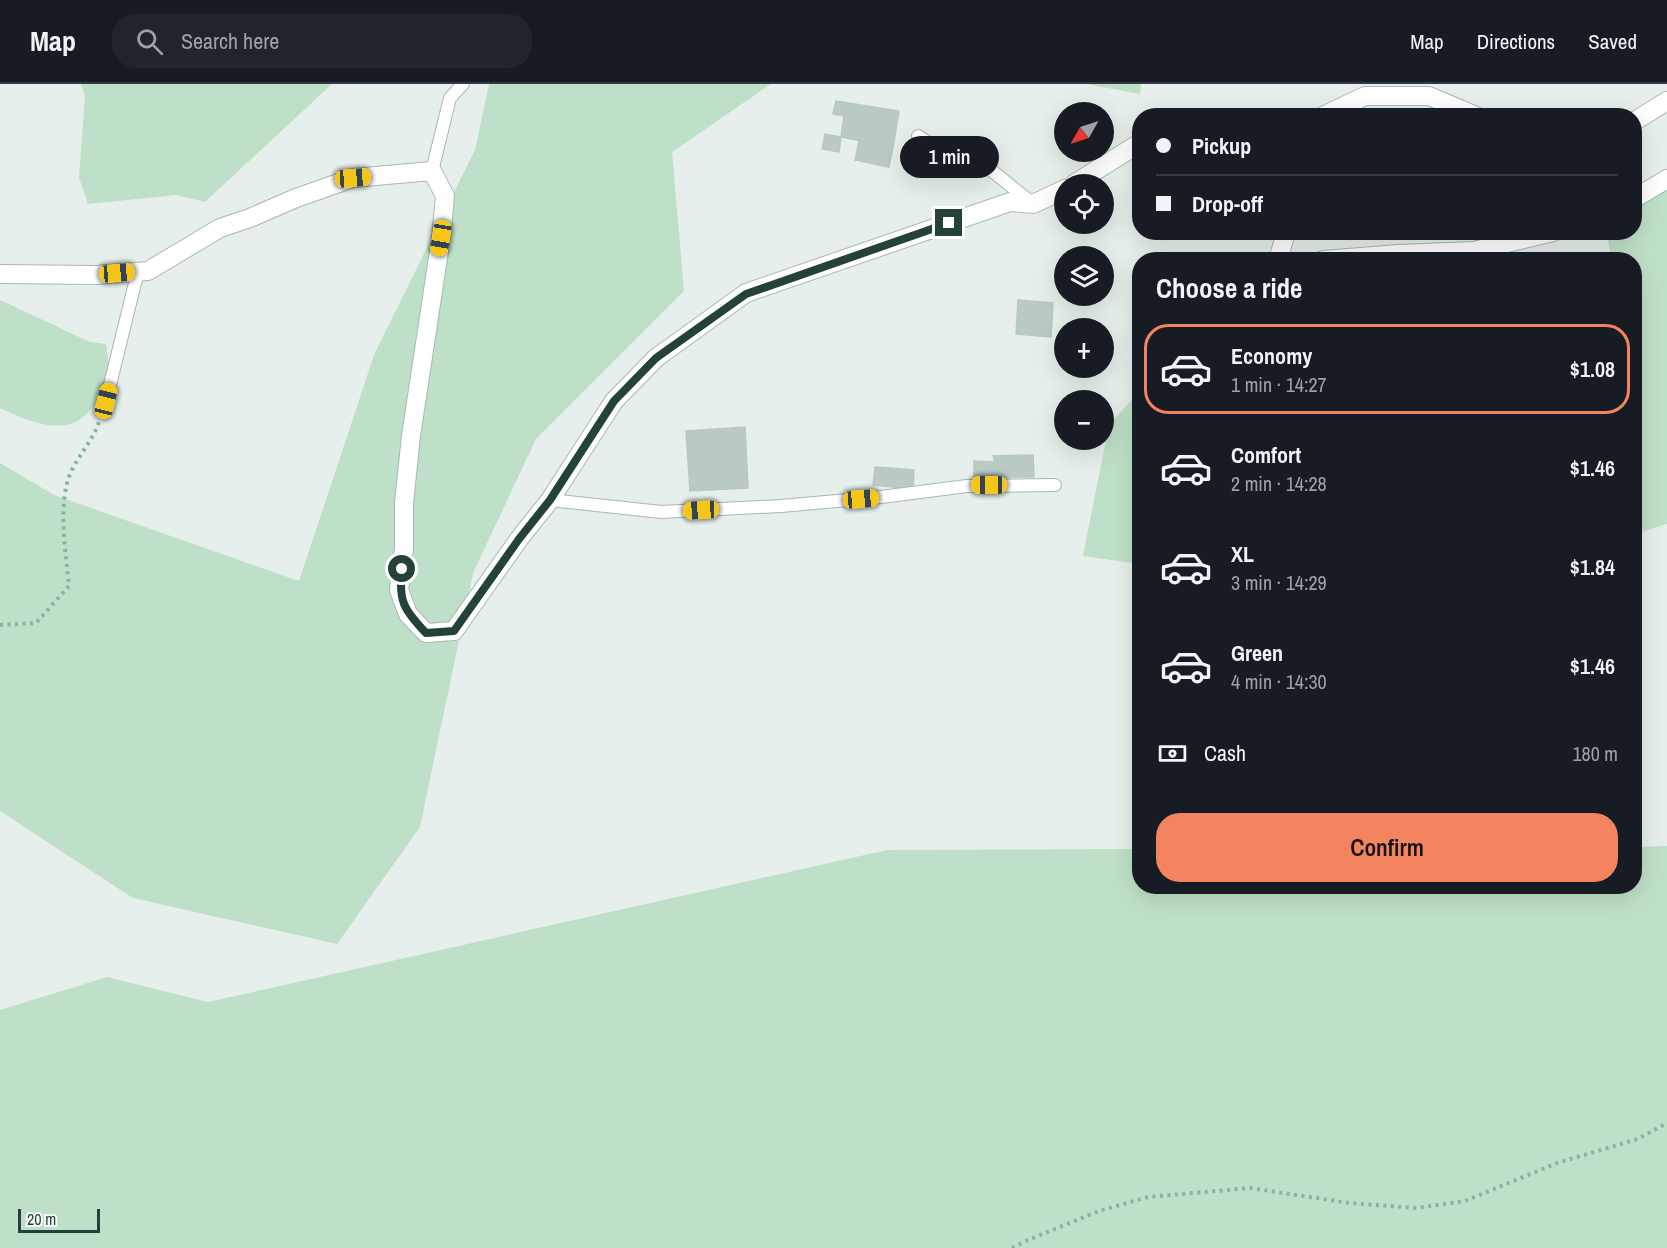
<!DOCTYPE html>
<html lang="en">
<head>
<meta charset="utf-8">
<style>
  body { margin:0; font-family:"Archivo Narrow",sans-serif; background:#20242c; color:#f1f3f6; height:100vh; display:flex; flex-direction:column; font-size:22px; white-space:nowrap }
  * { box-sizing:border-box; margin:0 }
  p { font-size:20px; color:#9ea1a6 }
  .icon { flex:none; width:33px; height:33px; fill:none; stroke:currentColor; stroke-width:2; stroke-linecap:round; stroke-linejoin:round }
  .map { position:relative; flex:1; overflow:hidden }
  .panel { position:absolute; left:1132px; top:168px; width:510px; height:642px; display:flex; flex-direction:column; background:#171b24; border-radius:24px; box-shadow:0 6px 24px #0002 }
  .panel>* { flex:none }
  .banner { position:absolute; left:1132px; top:24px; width:510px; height:132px; border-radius:24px; box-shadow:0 6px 24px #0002; display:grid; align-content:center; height:132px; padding:0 24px; background:#171b24 }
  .needle { width:39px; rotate:231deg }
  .controls { position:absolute; left:1054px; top:18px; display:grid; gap:12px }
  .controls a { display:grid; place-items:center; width:60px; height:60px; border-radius:50%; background:#171b24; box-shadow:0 6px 24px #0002; font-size:30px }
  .scale { position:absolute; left:18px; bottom:15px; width:82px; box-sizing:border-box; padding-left:6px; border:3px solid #24423a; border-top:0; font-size:16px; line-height:21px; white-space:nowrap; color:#24423a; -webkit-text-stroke:4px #f7fbf9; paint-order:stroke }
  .end { position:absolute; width:27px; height:27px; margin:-14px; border:8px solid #24423a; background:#fff; box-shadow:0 0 0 3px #fff }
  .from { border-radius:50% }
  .bubble { position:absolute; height:42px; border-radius:21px; background:#171b24; box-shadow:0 6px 24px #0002; font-size:20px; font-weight:600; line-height:42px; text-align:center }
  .car { position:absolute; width:18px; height:36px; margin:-18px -9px; border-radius:8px; box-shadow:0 0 4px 2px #0007; background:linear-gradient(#f5c518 24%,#345 0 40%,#f5c518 0 76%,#345 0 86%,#f5c518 0) }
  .banner b { display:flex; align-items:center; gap:21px; height:57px; font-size:22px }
  .banner b+b { border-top:2px solid #363941 }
  .banner i { width:15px; height:15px; background:#f1f3f6 }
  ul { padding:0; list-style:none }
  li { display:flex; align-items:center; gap:18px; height:90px; margin:0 12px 9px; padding:0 12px; border:3px solid transparent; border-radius:24px }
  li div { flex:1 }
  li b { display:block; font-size:22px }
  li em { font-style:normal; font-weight:600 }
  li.selected { border-color:#f4845f }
  li>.icon { width:54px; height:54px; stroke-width:1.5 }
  h2 { padding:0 24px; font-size:27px; line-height:72px }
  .pay { display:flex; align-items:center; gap:15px; height:66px; padding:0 24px; font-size:22px }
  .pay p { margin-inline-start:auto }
  .button { display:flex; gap:12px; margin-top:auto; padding:12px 24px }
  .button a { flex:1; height:69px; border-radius:24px; background:#f4845f; color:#111; font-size:24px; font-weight:600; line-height:69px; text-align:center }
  header { display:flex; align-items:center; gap:36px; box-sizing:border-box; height:84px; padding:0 30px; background:#171b24; border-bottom:2px solid #363941 }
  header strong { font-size:28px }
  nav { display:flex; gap:33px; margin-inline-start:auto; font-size:21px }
  .search { width:420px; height:54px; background:#20242c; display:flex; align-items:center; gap:15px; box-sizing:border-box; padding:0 21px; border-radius:24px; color:#9ea1a6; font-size:22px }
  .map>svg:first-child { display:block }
  .green { fill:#bfe0c8 }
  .building { fill:#bbcac4; stroke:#b8c9c2; stroke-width:1.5 }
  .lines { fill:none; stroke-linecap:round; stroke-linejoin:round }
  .service-casing { stroke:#a8b8b2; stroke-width:14 }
  .minor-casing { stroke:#a8b8b2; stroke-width:20 }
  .path { stroke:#86b3a5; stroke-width:4; stroke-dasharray:3 4.5; stroke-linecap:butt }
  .service { stroke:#fff; stroke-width:12 }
  .minor { stroke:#fff; stroke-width:18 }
  .route { stroke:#24423a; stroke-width:8 }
</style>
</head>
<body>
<header>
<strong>Map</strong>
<div class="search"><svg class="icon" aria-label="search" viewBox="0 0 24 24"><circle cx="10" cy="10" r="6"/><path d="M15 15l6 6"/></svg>Search here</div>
<nav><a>Map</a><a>Directions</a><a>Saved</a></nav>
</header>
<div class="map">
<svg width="1667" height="1164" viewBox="0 0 1667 1164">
  <rect width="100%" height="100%" fill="#e6efeb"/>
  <g class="green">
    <polygon points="81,0 332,0 205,118 177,111 88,120 79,94 85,12"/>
    <polygon points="489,0 771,0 672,68 684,207 536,355 473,489 420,743 337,860 133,814 0,727 0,379 54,411 299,497 374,271 475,66"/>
    <polygon points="1086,0 1141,0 1140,10"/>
    <polygon points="1667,95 1667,440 1635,450 1635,176 1611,175 1607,149 1635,148 1635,114"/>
    <path d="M 0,216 L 90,258 L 106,260 L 111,299 C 102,310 94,323 84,332 C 63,353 23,335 0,324 Z"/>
    <polygon points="1140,307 1140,480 1083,472 1109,341"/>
    <polygon points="1667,762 1667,1164 0,1164 0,926 107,893 208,918 887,766 1140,765 1140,802 1635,802 1635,763"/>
  </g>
  <g class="building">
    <polygon points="836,17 899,27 893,63 841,53 844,32 833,30"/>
    <polygon points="825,50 841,53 839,68 822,65"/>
    <polygon points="859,57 893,63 889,83 855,76"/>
    <polygon points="1018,216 1053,219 1051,253 1016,250"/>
    <polygon points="745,343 748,404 690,407 686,347"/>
    <polygon points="1033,371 1034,393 995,393 995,378 993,372"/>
    <polygon points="974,377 995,378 995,393 974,392"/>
    <polygon points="875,383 914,386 913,405 873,401"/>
  </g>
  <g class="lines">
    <defs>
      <g id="service">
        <polyline points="918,52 949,72 991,86 1033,120"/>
        <polyline points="432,87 450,14 463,0"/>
        <polyline points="106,317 138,187"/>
        <polyline points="550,416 661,428 781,422 881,413 967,402 1055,401"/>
      </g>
      <g id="minor">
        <polyline points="1323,32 1365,12 1429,12 1476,32"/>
        <polyline points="1635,37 1667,17"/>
        <polyline points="1074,100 1140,59"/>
        <polyline points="1635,114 1667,95"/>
        <polyline points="1278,176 1286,148"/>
        <polyline points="1323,176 1398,170 1474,167 1553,148"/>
        <polyline points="0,190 96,191 148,187 220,144 250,134 296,114 353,94 432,87 445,112 441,154 411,352 404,419 404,464 399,506 408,530 426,549 454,547 519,455 550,416 614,317 656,274 746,209 1010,118 1033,120 1065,105"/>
      </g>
    </defs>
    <use href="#service" class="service-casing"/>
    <use href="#minor" class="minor-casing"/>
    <g class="path">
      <path d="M 0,541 L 36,539 L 69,502 C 66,469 57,419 71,388 C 80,369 94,355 100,335"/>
      <polyline points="1012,1164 1028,1156 1099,1127 1148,1113 1250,1104 1349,1119 1417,1124 1465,1117 1557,1079 1638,1055 1667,1039"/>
    </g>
    <use href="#service" class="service"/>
    <use href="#minor" class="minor"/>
  </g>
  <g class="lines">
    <path class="route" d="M 402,485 C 398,517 404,526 426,549 L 454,547 L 519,455 L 550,416 L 614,317 L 656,274 L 746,210 L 949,139"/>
  </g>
</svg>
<div class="controls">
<a><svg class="needle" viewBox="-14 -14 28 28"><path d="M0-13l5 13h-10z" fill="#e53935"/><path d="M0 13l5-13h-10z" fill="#9ea1a6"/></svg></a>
<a><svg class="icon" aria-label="locate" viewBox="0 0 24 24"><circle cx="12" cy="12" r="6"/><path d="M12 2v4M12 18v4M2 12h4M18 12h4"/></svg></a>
<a><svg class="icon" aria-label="layers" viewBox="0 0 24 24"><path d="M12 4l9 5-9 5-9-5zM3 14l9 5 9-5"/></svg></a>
<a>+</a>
<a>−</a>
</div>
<div class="scale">20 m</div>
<i class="end from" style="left:402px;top:485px"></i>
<i class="end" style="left:949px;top:139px"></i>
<div class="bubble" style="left:900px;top:52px;width:99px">1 min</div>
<i class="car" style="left:353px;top:94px;rotate:86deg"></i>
<i class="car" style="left:441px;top:154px;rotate:189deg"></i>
<i class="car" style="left:117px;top:189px;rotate:85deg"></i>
<i class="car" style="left:106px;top:317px;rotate:14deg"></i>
<i class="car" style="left:989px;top:401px;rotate:270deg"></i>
<i class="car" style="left:861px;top:415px;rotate:85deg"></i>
<i class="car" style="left:701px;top:426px;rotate:267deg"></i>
<div class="banner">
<b><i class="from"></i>Pickup</b>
<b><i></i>Drop-off</b>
</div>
<section class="panel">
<h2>Choose a ride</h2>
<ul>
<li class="selected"><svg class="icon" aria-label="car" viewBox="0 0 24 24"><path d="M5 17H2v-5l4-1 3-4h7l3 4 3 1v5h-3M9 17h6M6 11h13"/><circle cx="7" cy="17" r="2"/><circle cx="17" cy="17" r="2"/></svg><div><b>Economy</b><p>1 min · 14:27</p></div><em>$1.08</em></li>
<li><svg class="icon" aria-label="car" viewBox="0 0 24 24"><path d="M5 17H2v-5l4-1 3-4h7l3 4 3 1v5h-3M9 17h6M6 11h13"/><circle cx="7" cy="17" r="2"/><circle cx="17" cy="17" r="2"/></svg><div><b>Comfort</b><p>2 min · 14:28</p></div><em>$1.46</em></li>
<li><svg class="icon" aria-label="car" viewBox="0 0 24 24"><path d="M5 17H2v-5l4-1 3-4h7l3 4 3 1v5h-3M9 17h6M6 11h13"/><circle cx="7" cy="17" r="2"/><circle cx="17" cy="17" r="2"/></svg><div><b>XL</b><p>3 min · 14:29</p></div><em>$1.84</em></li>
<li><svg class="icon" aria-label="car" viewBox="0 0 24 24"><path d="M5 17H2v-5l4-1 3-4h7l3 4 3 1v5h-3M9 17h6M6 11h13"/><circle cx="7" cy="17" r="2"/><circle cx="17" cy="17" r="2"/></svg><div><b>Green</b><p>4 min · 14:30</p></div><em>$1.46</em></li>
</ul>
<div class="pay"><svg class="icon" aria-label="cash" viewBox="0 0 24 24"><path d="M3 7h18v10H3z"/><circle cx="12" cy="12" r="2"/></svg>Cash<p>180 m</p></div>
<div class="button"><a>Confirm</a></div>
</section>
</div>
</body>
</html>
